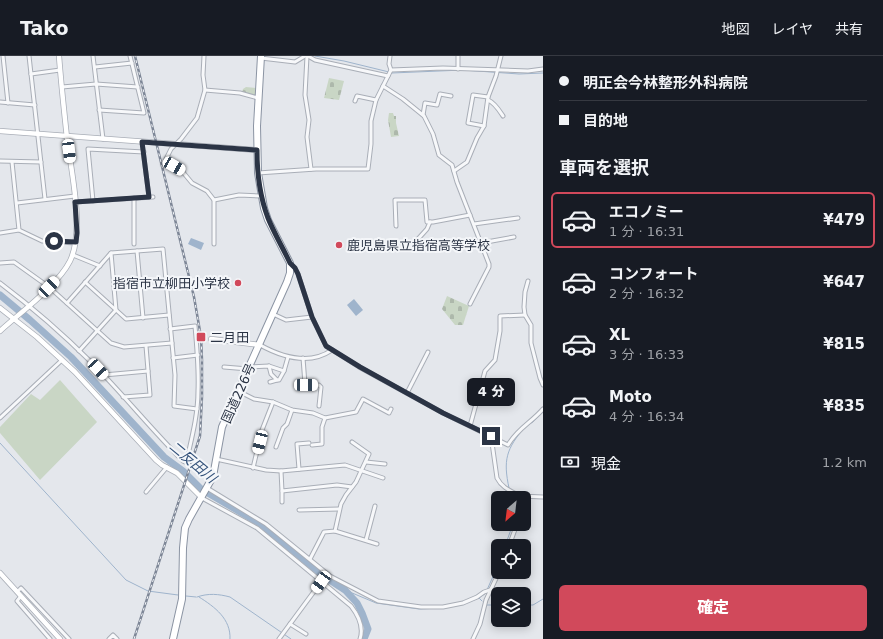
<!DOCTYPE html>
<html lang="ja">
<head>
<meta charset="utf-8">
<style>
  body { margin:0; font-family:"DejaVu Sans","Noto Sans JP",sans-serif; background:#242831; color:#f1f3f6; height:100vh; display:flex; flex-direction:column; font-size:15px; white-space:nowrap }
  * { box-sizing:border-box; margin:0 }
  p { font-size:13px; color:#9ea1a6 }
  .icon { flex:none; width:22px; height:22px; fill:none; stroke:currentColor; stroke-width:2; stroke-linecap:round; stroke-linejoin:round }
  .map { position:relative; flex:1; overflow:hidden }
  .drawer { display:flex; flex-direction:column; background:#171b24; width:340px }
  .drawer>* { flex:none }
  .banner { display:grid; align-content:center; height:88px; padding:0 16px; background:#171b24 }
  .needle { width:26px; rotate:208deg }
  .controls { position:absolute; left:491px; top:435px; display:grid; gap:8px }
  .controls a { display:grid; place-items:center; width:40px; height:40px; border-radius:6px; background:#171b24; box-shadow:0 2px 10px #0003; font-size:20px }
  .end { position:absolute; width:18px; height:18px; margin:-9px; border:5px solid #2b3445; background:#fff; box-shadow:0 0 0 2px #fff }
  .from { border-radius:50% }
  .bubble { position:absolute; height:28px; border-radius:6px; background:#171b24; box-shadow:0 2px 10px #0003; font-size:13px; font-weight:800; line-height:28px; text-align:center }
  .car { position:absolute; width:12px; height:24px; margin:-12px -6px; border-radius:5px; box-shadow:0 0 3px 1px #0007; background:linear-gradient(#fff 24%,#345 0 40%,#fff 0 76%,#345 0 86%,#fff 0) }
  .banner b { display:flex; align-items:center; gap:14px; height:38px; font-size:15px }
  .banner b+b { border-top:1px solid #363941 }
  .banner i { width:10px; height:10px; background:#f1f3f6 }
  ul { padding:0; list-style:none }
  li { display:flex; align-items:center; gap:12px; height:56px; margin:0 8px 6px; padding:0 8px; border:2px solid transparent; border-radius:6px }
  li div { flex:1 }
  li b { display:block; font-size:15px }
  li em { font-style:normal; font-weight:800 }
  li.on { border-color:#d1495b }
  li>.icon { width:36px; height:36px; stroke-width:1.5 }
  h2 { padding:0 16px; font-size:18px; line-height:48px }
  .pay { display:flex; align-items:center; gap:10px; height:44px; padding:0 16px; font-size:15px }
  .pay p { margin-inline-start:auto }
  .action { display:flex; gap:8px; margin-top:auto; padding:8px 16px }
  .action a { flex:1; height:46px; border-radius:6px; background:#d1495b; color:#fff; font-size:16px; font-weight:800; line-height:46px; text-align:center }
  header { display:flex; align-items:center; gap:24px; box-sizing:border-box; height:56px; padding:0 20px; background:#171b24; border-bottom:1px solid #363941 }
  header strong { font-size:19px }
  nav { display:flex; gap:22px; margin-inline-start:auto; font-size:14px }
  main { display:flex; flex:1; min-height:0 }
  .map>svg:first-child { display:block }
  .cemetery { fill:url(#cemetery-stones) }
  .garden { fill:#c9d6c5 }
  .water { fill:#9fb4cc }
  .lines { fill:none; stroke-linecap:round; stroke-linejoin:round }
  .stream { stroke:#9fb4cc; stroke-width:1 }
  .river { stroke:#9fb4cc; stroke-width:7 }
  .street-casing { stroke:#a9aeb7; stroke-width:5 }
  .secondary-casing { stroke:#a9aeb7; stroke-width:6 }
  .highway-casing { stroke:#8b94a3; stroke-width:8 }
  .street { stroke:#f7f8fa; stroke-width:3 }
  .secondary { stroke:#fff; stroke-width:4.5 }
  .highway { stroke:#fff; stroke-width:6 }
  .rail-casing { stroke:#7d8696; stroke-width:2.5 }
  .rail { stroke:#f4f6f9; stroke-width:1; stroke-dasharray:3; stroke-linecap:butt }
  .route { stroke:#2b3445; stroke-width:5 }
  .poi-dot { fill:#d1495b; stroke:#f4f6f9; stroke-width:1.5 }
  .labels { text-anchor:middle; stroke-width:4; stroke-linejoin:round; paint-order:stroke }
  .poi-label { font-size:13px; fill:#2b3445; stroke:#f4f6f9; text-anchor:start }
  .street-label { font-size:13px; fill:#2b3445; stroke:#f4f6f9 }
  .water-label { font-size:14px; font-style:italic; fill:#34527a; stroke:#f4f6f9 }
</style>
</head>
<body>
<header>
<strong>Tako</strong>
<nav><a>地図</a><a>レイヤ</a><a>共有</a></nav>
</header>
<main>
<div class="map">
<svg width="543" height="583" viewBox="0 0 543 583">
  <defs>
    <pattern id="cemetery-stones" width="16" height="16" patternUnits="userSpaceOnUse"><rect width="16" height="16" fill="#c9d6c5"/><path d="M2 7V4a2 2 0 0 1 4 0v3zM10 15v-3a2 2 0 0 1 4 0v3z" fill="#adb8ab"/></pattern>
  </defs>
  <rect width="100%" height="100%" fill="#e4e7ec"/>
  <g class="cemetery">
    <polygon points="329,22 344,25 339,44 324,42"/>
    <polygon points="246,31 256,32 256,40 242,36 243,33"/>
    <polygon points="389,57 393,57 394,60 396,60 396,67 399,80 391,81 388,64"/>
    <polygon points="447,240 469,250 463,269 455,269 442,253"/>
  </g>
  <polygon class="garden" points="60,324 97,366 40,424 0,377 0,371 31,338 40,344"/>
  <g class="water">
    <polygon points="191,182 204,187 201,194 188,188"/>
    <polygon points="354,243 363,254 356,260 347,249"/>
  </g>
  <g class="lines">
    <g class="stream">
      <polyline points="315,0 344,5 389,16"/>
      <polyline points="392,17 463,14 519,18 543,17"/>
      <polyline points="529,368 533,366 540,358"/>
      <polyline points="0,387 126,524 148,535 178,539"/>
      <path d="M 509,432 C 503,404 506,393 525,371"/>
      <polyline points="510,435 511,442"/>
      <polyline points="505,490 513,468"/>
      <polyline points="345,534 376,547 419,553 440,552"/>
      <polyline points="487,534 498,509"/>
      <polyline points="186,540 196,541"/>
      <path d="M 197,541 C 208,537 219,538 230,541 L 291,583"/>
      <path d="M 199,541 C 215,551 231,563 230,583"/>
      <polyline points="479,542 486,537"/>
      <polyline points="468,546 479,542 482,545"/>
      <polyline points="487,549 498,549"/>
      <polyline points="524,549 533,549 543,543"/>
    </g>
    <polyline class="river" points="0,239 30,264 71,301 164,401 183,415 201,433 261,468 325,521 345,534 357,547 362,557 368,573 364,583"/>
    <defs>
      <g id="street">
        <polyline points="3,0 8,47"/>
        <polyline points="29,0 45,143"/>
        <polyline points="93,0 103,83"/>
        <polyline points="204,0 203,19 205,34 197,62 181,83 171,93 166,103 166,107 182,115 192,127 207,135 214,144 214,188"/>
        <polyline points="307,0 305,39 309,64 307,81 311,113"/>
        <polyline points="308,0 315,4 388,20"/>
        <polyline points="458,0 458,13"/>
        <polyline points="261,2 295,6 305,0"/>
        <polyline points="95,11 132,7"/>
        <polyline points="391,14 443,12 528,15 543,13"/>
        <polyline points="31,18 60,14"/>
        <polyline points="383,30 403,43 424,60 433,78 439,99 452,109 457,126 489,208 489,211 470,248"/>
        <polyline points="62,31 96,28 138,31"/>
        <polyline points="205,34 240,37 258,42"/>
        <path d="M 488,44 C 495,47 499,54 503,60"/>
        <polyline points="355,45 357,40 376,44"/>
        <polyline points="0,46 35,49"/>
        <polyline points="99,54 144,57 130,0"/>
        <polyline points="423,59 425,47 437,49 440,38 451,40"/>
        <polyline points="484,70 468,67 473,39 488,41"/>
        <polyline points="142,86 149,141"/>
        <polyline points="0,105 41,106"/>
        <polyline points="12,106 19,174 42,185 76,187"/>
        <polyline points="454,115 467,106 477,82 484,70 488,41 496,20 501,0"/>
        <polyline points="258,117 316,113 368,113 371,88 371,65 376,44 391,14 389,8 390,0"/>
        <polyline points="134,142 134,188"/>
        <polyline points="214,144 239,139 261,140"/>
        <polyline points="93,145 88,93 144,96"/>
        <polyline points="75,146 153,141"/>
        <polyline points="17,147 75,140"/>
        <polyline points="474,168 518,162"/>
        <polyline points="396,170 395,144 425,144 427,166 433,166 470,159"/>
        <polyline points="0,177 19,174"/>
        <polyline points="418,183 427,173 430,166"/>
        <polyline points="481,187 514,181"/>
        <polyline points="137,195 143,262"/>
        <polyline points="73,199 100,210"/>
        <polyline points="0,207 14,206 49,231 111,287 124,291 172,287"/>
        <path d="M 291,208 L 295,212 L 298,218 L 312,261 L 326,290 L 359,311 L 443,357 L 508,389 C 518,372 531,367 543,353"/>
        <polyline points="528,225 525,236 524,251 525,259 531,269 531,287 540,322 543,329"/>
        <polyline points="85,226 126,263 169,259"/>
        <path d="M 0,227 C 32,251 63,278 92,307 C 123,338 151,373 183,405 L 185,406 L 187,403 C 192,381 198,358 198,335 C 199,314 197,292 195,270 L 170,273"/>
        <polyline points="67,247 111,197 163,193 175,319 174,350 197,353"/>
        <polyline points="273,258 286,264 312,261"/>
        <path d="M 260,289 C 282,301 309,310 332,294"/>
        <polyline points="79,295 116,254 111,197"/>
        <polyline points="173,302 198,299"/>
        <polyline points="303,302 305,328 306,329 319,329 321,331 319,350"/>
        <polyline points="269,310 271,318 277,324 279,324 284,315"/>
        <polyline points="224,311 248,313"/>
        <polyline points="249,311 269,310 284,315 288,301"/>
        <polyline points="104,319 148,315"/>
        <polyline points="270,326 277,324"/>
        <polyline points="238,335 254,343 273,346 292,354 313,357 325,362 356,356 363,343 389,357 391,353"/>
        <polyline points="407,337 428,296"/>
        <polyline points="123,341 150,339 146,290"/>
        <polyline points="0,362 62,304"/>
        <polyline points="470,370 485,315 495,304 500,275 500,260 525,259"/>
        <path d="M 491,380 L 497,422 C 502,432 511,435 520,440 L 520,442"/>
        <polyline points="312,389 322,388 322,371 325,362"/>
        <polyline points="276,391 283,372 287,368 292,354"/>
        <polyline points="216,403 266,414 281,415 345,409 383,422"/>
        <polyline points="366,406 385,408"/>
        <polyline points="253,412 262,374 273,346"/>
        <polyline points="299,413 297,388 309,387"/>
        <polyline points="281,415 282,435 337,429 352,431"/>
        <polyline points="207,432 266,468 330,520 378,545 421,551 443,551 463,547 477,541 484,536 490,534"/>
        <polyline points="282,435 282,446"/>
        <polyline points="146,436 167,411"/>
        <polyline points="520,440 543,441"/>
        <path d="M 202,442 L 257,472 L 351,550 C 358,559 364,571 360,583"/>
        <polyline points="299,454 339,453"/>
        <polyline points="335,475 377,488"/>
        <polyline points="366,484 375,450"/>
        <polyline points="509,490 517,468"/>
        <polyline points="310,503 324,476 335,475 341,448 346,439 356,426 369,398 352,386"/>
        <polyline points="17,536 21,532 69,583"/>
        <polyline points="21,540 17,545 50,583"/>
        <polyline points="290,568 306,578"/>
        <polyline points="109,583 113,579 117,583"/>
        <polyline points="279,583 321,526"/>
        <polyline points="473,583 480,568 486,544 499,516"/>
      </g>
      <g id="secondary">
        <polyline points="0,75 257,94"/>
        <polyline points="0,252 37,281 75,316 156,404 162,409 177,417 202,442"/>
        <path d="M 0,275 C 21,256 58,229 70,205 C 85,174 71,115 67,82 C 64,54 61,27 59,0"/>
        <polyline points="211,283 260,289"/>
        <polyline points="0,517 60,583"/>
      </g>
      <polyline id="highway" points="173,583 182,543 183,492 185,472 189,463 211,424 214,415 222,371 287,226 290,217 290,207 268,164 264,152 258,117 257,70 261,0"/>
    </defs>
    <use href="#street" class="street-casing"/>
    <use href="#secondary" class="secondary-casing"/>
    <use href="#highway" class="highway-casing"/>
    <use href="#street" class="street"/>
    <use href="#secondary" class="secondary"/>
    <use href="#highway" class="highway"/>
    <defs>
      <polyline id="rail" points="134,583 200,380 202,341 202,304 201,281 194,241 135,0"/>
    </defs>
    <use href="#rail" class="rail-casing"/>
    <use href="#rail" class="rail"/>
  </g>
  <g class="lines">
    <path class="route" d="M 54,185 L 76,186 L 77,177 L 75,146 L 149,141 L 142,86 L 257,94 C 257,116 260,141 268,162 C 274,177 283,192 290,207 L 295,212 L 298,218 L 312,261 L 326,290 L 360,311 L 443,357 L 491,380"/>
  </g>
  <g class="poi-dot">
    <circle cx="339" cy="189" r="4"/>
    <circle cx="238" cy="227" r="4"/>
    <rect x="196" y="276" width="10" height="10" rx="2"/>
  </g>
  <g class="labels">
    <g class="poi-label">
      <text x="347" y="194">鹿児島県立指宿高等学校</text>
      <text x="230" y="232" text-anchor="end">指宿市立柳田小学校</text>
      <text x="210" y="286">二月田</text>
    </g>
    <g class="street-label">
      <text transform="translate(238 337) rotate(-66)" y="5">国道226号</text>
    </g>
    <g class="water-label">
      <text transform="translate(193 406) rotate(40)" y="5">二反田川</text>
    </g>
  </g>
</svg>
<div class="controls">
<a><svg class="needle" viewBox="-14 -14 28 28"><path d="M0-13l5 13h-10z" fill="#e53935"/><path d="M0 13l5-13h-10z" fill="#9ea1a6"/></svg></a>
<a><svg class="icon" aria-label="locate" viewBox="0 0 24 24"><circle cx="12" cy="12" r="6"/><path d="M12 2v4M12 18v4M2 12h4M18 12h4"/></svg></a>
<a><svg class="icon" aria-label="layers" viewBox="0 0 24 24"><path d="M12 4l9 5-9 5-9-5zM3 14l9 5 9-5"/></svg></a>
</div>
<i class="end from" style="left:54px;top:185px"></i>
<i class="end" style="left:491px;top:380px"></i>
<div class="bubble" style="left:467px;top:322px;width:48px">4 分</div>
<i class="car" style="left:69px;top:95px;rotate:173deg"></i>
<i class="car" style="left:174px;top:110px;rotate:120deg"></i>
<i class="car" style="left:49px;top:231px;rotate:44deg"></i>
<i class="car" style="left:98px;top:313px;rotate:137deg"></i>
<i class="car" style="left:306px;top:329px;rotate:90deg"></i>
<i class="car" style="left:260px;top:386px;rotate:194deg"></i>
<i class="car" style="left:321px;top:526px;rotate:216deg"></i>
</div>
<section class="drawer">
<div class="banner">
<b><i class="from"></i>明正会今林整形外科病院</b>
<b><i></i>目的地</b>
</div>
<h2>車両を選択</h2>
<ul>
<li class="on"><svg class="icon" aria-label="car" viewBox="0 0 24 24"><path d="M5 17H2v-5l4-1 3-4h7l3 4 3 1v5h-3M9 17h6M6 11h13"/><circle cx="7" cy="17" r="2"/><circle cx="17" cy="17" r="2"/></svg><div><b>エコノミー</b><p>1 分 · 16:31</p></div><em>¥479</em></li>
<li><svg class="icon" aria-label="car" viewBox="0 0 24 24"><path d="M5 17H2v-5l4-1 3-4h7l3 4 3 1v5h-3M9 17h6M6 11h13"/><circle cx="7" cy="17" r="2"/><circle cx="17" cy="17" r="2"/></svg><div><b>コンフォート</b><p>2 分 · 16:32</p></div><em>¥647</em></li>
<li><svg class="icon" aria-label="car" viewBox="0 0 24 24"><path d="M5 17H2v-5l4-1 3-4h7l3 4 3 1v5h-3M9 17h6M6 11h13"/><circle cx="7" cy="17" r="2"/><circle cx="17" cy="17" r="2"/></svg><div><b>XL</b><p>3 分 · 16:33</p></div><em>¥815</em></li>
<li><svg class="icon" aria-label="car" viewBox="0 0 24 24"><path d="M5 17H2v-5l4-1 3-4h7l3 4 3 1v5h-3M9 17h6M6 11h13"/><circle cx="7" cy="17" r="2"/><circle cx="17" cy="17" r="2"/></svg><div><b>Moto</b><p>4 分 · 16:34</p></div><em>¥835</em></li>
</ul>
<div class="pay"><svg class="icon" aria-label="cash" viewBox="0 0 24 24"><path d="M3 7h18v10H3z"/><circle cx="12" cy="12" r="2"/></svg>現金<p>1.2 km</p></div>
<div class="action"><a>確定</a></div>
</section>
</main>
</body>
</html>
